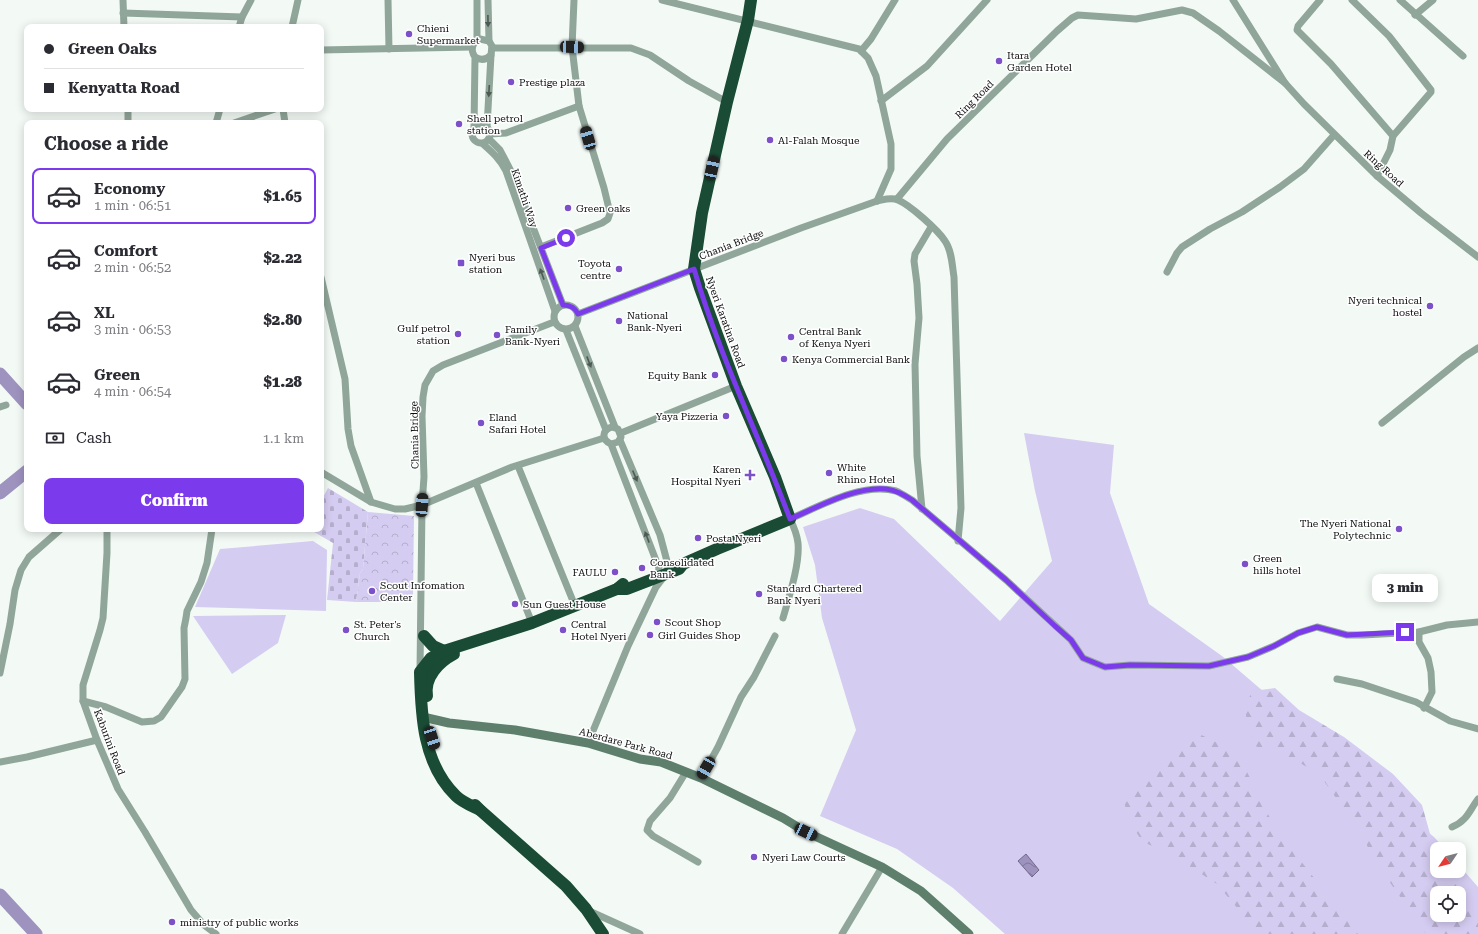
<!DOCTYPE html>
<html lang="en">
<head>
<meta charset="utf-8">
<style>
  body { margin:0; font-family:"Roboto Serif",serif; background:#f7f7f7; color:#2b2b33; height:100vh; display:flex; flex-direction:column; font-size:15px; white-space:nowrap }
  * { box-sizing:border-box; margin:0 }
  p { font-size:13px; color:#7c7c81 }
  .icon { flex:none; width:22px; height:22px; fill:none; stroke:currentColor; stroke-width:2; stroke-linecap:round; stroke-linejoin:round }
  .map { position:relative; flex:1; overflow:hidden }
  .details { position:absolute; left:24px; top:120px; width:300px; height:412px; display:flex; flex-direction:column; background:#fff; border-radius:8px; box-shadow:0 2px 10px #0003 }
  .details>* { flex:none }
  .top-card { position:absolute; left:24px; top:24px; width:300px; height:88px; border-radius:8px; box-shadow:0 2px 10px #0003; display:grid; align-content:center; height:88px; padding:0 20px; background:#fff }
  .needle { width:26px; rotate:235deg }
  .controls { position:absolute; left:1430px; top:842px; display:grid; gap:8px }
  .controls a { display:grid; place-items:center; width:36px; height:36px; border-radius:8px; background:#fff; box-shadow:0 2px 10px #0003; font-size:20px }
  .end { position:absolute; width:18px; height:18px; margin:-9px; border:5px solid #7c3aed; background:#fff; box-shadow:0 0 0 2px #fff }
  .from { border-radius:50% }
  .bubble { position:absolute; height:28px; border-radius:8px; background:#fff; box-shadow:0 2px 10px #0003; font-size:13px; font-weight:800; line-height:28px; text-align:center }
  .car { position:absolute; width:12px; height:24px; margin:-12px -6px; border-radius:5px; box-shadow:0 0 3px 1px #0007; background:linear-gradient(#222 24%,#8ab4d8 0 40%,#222 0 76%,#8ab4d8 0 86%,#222 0) }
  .top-card b { display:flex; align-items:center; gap:14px; height:38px; font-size:15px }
  .top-card b+b { border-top:1px solid #e1e1e2 }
  .top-card i { width:10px; height:10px; background:#2b2b33 }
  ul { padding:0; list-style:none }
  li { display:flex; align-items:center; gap:12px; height:56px; margin:0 8px 6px; padding:0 12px; border:2px solid transparent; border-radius:8px }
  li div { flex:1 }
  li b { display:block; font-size:15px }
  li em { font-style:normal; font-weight:800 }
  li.on { border-color:#7c3aed }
  li>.icon { width:36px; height:36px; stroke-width:1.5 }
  h2 { padding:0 20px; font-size:18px; line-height:48px }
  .pay { display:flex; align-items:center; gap:10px; height:44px; padding:0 20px; font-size:15px }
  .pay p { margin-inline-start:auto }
  .button { display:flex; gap:8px; margin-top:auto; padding:8px 20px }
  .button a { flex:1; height:46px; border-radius:8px; background:#7c3aed; color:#fff; font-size:16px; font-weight:800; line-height:46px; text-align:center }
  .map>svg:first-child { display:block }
  .grass { fill:#d5ccf1; fill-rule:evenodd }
  .forest { fill:url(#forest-firs); fill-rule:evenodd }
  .cemetery { fill:url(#cemetery-stones) }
  .park { fill:url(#park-crowns) }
  .water { fill:url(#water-waves); stroke:#726a8a }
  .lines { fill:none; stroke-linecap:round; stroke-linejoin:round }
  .river { stroke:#9e92bf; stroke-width:13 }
  .street { stroke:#91a69a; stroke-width:7 }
  .secondary { stroke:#5f7f6d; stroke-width:9 }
  .highway { stroke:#1a4b34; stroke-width:12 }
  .oneway { fill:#4e5a54 }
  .route { stroke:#7c3aed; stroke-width:5 }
  .poi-dot { fill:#7c50c9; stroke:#fff; stroke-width:1.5 }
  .labels { text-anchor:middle; stroke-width:3; stroke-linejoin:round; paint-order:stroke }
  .poi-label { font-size:10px; fill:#0c0e0d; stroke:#fff; text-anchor:start }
  .street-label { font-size:10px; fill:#0c0e0d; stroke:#fff }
</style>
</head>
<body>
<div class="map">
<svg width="1478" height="934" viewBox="0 0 1478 934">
  <defs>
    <pattern id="forest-firs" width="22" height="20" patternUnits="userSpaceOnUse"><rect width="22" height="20" fill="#d5ccf1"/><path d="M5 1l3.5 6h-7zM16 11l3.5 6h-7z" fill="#b6aecd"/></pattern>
    <pattern id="cemetery-stones" width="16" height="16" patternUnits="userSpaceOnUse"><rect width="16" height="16" fill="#d5ccf1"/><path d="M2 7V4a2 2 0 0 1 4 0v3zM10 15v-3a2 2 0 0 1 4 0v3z" fill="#b6aecd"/></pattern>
    <pattern id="park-crowns" width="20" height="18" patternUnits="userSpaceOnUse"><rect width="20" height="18" fill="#d5ccf1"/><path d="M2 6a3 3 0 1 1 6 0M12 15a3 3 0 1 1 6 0" fill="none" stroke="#b6aecd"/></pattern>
    <pattern id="water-waves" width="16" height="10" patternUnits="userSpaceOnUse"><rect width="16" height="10" fill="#9e92bf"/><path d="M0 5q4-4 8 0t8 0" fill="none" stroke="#7f769a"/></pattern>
  </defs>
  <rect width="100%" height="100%" fill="#f3faf6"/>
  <g class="grass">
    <path d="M 1024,433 L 1114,445 L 1110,493 L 1149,604 L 1222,656 L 1434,837 L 1445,849 L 1437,849 L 1437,871 L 1459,871 L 1459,865 L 1478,887 L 1478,934 L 1005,934 L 953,888 L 897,849 L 820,816 L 856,730 L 822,618 L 815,565 L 803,527 L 860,508 L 894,519 L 1000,621 L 1052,561 L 1035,491 ZM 1437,893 L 1459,893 L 1459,915 L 1437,915 Z"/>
    <polygon points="313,541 327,550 326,611 195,607 220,549"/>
    <polygon points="286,615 278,643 232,674 193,616"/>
  </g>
  <g class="forest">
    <path d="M 1275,688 L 1299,710 L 1344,737 L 1393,774 L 1422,805 L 1437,859 L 1437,871 L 1446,871 L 1474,911 L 1478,915 L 1478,934 L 1426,934 L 1375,861 L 1360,832 L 1319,774 L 1293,759 L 1255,746 C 1247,722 1241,715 1252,691 ZM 1437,893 L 1459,893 L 1459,915 L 1437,915 Z"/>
    <polygon points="1193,731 1237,752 1275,828 1358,934 1259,934 1217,884 1169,853 1143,842 1129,822 1123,797"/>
  </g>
  <polygon class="cemetery" points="328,488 368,512 363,569 360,573 356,602 327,600 333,543 309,529 321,529 321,501"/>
  <polygon class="park" points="368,512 414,516 413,595 405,602 356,602 360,573 363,569"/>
  <polygon class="water" points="1026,854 1039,870 1032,877 1018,861"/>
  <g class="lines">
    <g class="river">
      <polyline points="0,374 27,404"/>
      <polyline points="0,493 27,471"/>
      <polyline points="0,895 36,934"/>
    </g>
    <g class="street">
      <polyline points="123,0 124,27"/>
      <polyline points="388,0 389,49"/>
      <polyline points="488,0 489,41"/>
      <polyline points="662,0 859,49 868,58 876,76 891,144 891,169 877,201"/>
      <polyline points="1233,0 1285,83 1304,104 1377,176 1421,213 1478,257"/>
      <polyline points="1320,0 1298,26 1297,30 1331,64 1393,136"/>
      <polyline points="1352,0 1389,36 1431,90 1431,92 1393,136 1390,150 1377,176"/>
      <polyline points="1400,0 1463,56"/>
      <polyline points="123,13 242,17"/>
      <polyline points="1415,15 1433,0"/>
      <polyline points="239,27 242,17 251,0"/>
      <polyline points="292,27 298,0"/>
      <polyline points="477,40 477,0"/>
      <polyline points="492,48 631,48 650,55 689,81 727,102"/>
      <polyline points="321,50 472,47"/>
      <polyline points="861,51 871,39 895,0"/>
      <polyline points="881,101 927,66 987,0"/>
      <polyline points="128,109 128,123"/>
      <polyline points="283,109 285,123"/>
      <polyline points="216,123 220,109"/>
      <polyline points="234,123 275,109"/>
      <circle cx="481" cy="134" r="9"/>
      <polyline points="487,127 491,55"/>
      <path d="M 474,128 L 475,57 C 470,50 472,42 480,39 L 489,41 L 492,46 L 491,55 C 486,60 481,61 475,57"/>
      <polyline points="490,134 506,133 579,106"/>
      <polyline points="489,139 500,150 512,173 563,305"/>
      <path d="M 483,144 C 492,152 500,159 506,171 L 555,311"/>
      <polyline points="897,199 947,139 1057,31 1072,18 1078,15 1136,19 1182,10 1193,13 1219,31 1285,83"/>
      <polyline points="541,247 602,223 608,219 610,213 604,188 579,106 572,47 574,0"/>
      <polyline points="1167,272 1177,253 1182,247 1210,229 1242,212 1280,187 1304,169 1334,135"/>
      <polyline points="321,277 345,379 348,429 351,446 371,502"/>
      <circle cx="566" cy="317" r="12"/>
      <path d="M 578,314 L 801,228 L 877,201 C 883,200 891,197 898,200 C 910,205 938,230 945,241 C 952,251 952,265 954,277 L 961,508 L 958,541"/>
      <polyline points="575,326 615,427"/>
      <polyline points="566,330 606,430"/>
      <polyline points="0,407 6,405"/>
      <polyline points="1382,423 1464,357 1478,348"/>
      <polyline points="621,433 736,386"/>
      <path d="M 611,444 L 618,442 L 621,437 L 618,429 L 612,427 C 602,429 601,440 611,444 L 657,563 L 659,568 L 657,580"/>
      <polyline points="518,466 575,606"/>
      <polyline points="321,472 371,502 395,509 405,509 422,505 512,467 604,438"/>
      <polyline points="476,483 532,623"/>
      <polyline points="922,509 917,456 915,364 919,318 917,284 914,261 915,254 931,227"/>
      <polyline points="107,529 107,553 103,618 100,630 83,685 83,701 97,740 118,789 145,832 191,910 204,925 216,934"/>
      <path d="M 783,618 C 789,597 800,564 798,543 C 797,535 794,527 790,519 C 820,506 862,482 896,491 C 901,493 907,497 912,500 L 1006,580 L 1047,618 L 1071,640 L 1083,658 L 1105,667 L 1130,665 L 1209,666 L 1248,657 L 1274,646 L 1298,633 L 1317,627 L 1347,635 L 1363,635 L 1419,632 L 1447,625 L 1478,622"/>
      <polyline points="1419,632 1419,642 1428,658 1431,672 1432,692 1424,708"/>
      <polyline points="420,671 422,505 424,477 422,416 423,397 425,385 433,371 443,365 554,322"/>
      <polyline points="0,673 10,624 15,590 21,570 29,557 61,529"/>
      <polyline points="1337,679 1362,684 1416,702 1450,721 1478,729"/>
      <polyline points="83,701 106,707 142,722 154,721 161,717 182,687 185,679 184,628 186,618 187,611 201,582 207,563 212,529"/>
      <polyline points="588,743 628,646 656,587 666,574 668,565 660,535 620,440"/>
      <polyline points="0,762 27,757 97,740"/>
      <polyline points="686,772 670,798 650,821 647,830 653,836 698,862"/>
      <polyline points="701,778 718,747 741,697 754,677 775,636"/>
      <path d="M 1452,827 C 1467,821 1469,811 1478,799"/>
      <polyline points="587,910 640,934"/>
      <polyline points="842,934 882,867"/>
    </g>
    <polyline class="secondary" points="423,717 449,723 515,730 588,743 640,759 661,762 701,778 783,818 806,832 882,867 921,891 969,934"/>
    <g class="highway">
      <polyline points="617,589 627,589 679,569 683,564 717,549 790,519 775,477 736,386 700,288 694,269 702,213 727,102 748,20 751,0"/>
      <polyline points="424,636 433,646 444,651"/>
      <path d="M 427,696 C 424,677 439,662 454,654"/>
      <polyline points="475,805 480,810 566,886 586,909 603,934"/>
      <path d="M 480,810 C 472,806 462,802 456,796 C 423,764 421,716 420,672 L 431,658 L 444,651 L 532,623 L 617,589 L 623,584"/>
    </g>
  </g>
  <defs><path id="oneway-solid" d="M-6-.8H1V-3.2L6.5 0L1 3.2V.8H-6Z"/></defs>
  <g class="oneway">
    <use href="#oneway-solid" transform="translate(488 21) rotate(89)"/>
    <use href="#oneway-solid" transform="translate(489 91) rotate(93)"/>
    <use href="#oneway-solid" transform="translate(542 274) rotate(-110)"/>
    <use href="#oneway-solid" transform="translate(589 362) rotate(69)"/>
    <use href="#oneway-solid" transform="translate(635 476) rotate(67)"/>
    <use href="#oneway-solid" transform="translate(647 537) rotate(-111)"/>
  </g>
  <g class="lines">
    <path class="route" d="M 566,238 L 541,248 L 563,305 C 570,305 575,307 578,314 L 694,269 C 719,355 759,436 790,519 C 818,507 856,486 886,489 C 896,490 904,495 912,500 L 1006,580 L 1055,626 L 1071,640 L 1083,658 L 1105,667 L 1130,665 L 1209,666 L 1248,657 L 1274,646 L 1298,633 L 1317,627 L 1347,635 L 1405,632"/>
  </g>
  <g class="poi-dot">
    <circle cx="409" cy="34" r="4"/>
    <circle cx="999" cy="61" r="4"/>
    <circle cx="511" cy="82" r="4"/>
    <circle cx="459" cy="124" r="4"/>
    <circle cx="770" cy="140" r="4"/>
    <circle cx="568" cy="208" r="4"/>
    <rect x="457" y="259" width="8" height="8" rx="2"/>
    <circle cx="619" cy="269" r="4"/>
    <circle cx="1430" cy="306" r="4"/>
    <circle cx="619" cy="321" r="4"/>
    <circle cx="458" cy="334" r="4"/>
    <circle cx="497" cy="335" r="4"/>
    <circle cx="791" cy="337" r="4"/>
    <circle cx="784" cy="359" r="4"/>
    <circle cx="715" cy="375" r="4"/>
    <circle cx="726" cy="416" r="4"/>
    <circle cx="481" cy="423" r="4"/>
    <circle cx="829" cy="473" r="4"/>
    <path d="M748 469h4v4h4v4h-4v4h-4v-4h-4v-4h4z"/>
    <circle cx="1399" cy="529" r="4"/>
    <circle cx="698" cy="538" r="4"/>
    <circle cx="1245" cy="564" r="4"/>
    <circle cx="642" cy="568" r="4"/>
    <circle cx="615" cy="572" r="4"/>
    <circle cx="372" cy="591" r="4"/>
    <circle cx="759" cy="594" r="4"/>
    <circle cx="515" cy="604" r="4"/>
    <circle cx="657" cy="622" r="4"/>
    <circle cx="346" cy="630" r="4"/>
    <circle cx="563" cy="630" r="4"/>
    <circle cx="650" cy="635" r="4"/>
    <circle cx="754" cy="857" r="4"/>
    <circle cx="172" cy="922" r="4"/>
  </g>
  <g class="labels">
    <g class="poi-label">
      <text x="417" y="32">Chieni<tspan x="417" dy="12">Supermarket</tspan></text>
      <text x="1007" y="59">Itara<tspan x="1007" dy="12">Garden Hotel</tspan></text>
      <text x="519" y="86">Prestige plaza</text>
      <text x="467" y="122">Shell petrol<tspan x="467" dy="12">station</tspan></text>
      <text x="778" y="144">Al-Falah Mosque</text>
      <text x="576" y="212">Green oaks</text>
      <text x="469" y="261">Nyeri bus<tspan x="469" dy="12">station</tspan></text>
      <text x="611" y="267" text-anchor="end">Toyota<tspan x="611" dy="12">centre</tspan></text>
      <text x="1422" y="304" text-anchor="end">Nyeri technical<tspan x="1422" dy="12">hostel</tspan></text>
      <text x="627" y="319">National<tspan x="627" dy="12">Bank-Nyeri</tspan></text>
      <text x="450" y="332" text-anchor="end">Gulf petrol<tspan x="450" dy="12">station</tspan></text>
      <text x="505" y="333">Family<tspan x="505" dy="12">Bank-Nyeri</tspan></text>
      <text x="799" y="335">Central Bank<tspan x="799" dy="12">of Kenya Nyeri</tspan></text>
      <text x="792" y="363">Kenya Commercial Bank</text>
      <text x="707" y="379" text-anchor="end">Equity Bank</text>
      <text x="718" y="420" text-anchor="end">Yaya Pizzeria</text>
      <text x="489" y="421">Eland<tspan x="489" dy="12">Safari Hotel</tspan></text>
      <text x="837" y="471">White<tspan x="837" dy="12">Rhino Hotel</tspan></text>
      <text x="741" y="473" text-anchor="end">Karen<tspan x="741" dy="12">Hospital Nyeri</tspan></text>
      <text x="1391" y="527" text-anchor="end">The Nyeri National<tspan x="1391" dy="12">Polytechnic</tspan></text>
      <text x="706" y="542">Posta Nyeri</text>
      <text x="1253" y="562">Green<tspan x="1253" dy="12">hills hotel</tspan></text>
      <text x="650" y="566">Consolidated<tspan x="650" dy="12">Bank</tspan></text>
      <text x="607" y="576" text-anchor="end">FAULU</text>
      <text x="380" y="589">Scout Infomation<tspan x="380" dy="12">Center</tspan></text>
      <text x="767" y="592">Standard Chartered<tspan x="767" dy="12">Bank Nyeri</tspan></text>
      <text x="523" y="608">Sun Guest House</text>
      <text x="665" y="626">Scout Shop</text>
      <text x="354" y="628">St. Peter's<tspan x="354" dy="12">Church</tspan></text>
      <text x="571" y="628">Central<tspan x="571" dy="12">Hotel Nyeri</tspan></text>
      <text x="658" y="639">Girl Guides Shop</text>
      <text x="762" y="861">Nyeri Law Courts</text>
      <text x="180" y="926">ministry of public works</text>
    </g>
    <g class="street-label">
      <text transform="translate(974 99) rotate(-45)" y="4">Ring Road</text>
      <text transform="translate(1384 168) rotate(42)" y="4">Ring Road</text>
      <text transform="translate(525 198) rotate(71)" y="4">Kimathi Way</text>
      <text transform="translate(731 244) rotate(-21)" y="4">Chania Bridge</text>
      <text transform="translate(726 322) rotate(70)" y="4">Nyeri Karatina Road</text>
      <text transform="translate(414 435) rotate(-91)" y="4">Chania Bridge</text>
      <text transform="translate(110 742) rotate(69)" y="4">Kaburini Road</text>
      <text transform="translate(626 743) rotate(15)" y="4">Aberdare Park Road</text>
    </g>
  </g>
</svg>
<div class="controls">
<a><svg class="needle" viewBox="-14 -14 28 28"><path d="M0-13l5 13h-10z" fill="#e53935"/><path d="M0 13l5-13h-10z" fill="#7c7c81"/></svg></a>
<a><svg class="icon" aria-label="locate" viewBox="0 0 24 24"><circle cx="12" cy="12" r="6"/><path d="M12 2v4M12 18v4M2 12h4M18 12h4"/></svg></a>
</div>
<i class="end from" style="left:566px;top:238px"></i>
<i class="end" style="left:1405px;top:632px"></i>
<div class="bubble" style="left:1372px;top:574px;width:66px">3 min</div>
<i class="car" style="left:572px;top:47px;rotate:92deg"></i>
<i class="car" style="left:588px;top:138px;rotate:344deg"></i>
<i class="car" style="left:712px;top:168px;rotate:12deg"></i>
<i class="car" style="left:422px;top:505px;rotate:4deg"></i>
<i class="car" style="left:432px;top:738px;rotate:162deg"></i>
<i class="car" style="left:706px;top:768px;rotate:210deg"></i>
<i class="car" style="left:806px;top:832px;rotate:115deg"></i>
<div class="top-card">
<b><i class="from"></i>Green Oaks</b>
<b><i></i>Kenyatta Road</b>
</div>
<section class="details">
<h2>Choose a ride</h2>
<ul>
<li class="on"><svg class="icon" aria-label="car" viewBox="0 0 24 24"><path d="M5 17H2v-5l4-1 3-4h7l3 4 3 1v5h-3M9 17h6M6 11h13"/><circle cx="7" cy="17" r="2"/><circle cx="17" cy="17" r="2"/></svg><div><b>Economy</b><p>1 min · 06:51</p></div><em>$1.65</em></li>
<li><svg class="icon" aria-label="car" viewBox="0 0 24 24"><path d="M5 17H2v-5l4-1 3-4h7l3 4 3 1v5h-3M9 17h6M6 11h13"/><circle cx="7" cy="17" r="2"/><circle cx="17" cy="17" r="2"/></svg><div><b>Comfort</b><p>2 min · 06:52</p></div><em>$2.22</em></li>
<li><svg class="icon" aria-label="car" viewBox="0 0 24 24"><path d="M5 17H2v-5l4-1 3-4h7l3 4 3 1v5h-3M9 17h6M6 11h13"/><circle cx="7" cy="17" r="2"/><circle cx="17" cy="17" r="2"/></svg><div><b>XL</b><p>3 min · 06:53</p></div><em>$2.80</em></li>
<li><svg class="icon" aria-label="car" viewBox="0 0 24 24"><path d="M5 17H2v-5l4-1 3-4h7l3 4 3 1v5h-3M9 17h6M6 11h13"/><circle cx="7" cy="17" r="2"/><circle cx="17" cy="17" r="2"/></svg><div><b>Green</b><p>4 min · 06:54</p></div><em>$1.28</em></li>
</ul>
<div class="pay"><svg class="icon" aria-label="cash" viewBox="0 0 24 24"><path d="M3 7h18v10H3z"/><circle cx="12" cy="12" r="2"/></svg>Cash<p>1.1 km</p></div>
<div class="button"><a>Confirm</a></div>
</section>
</div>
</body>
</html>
